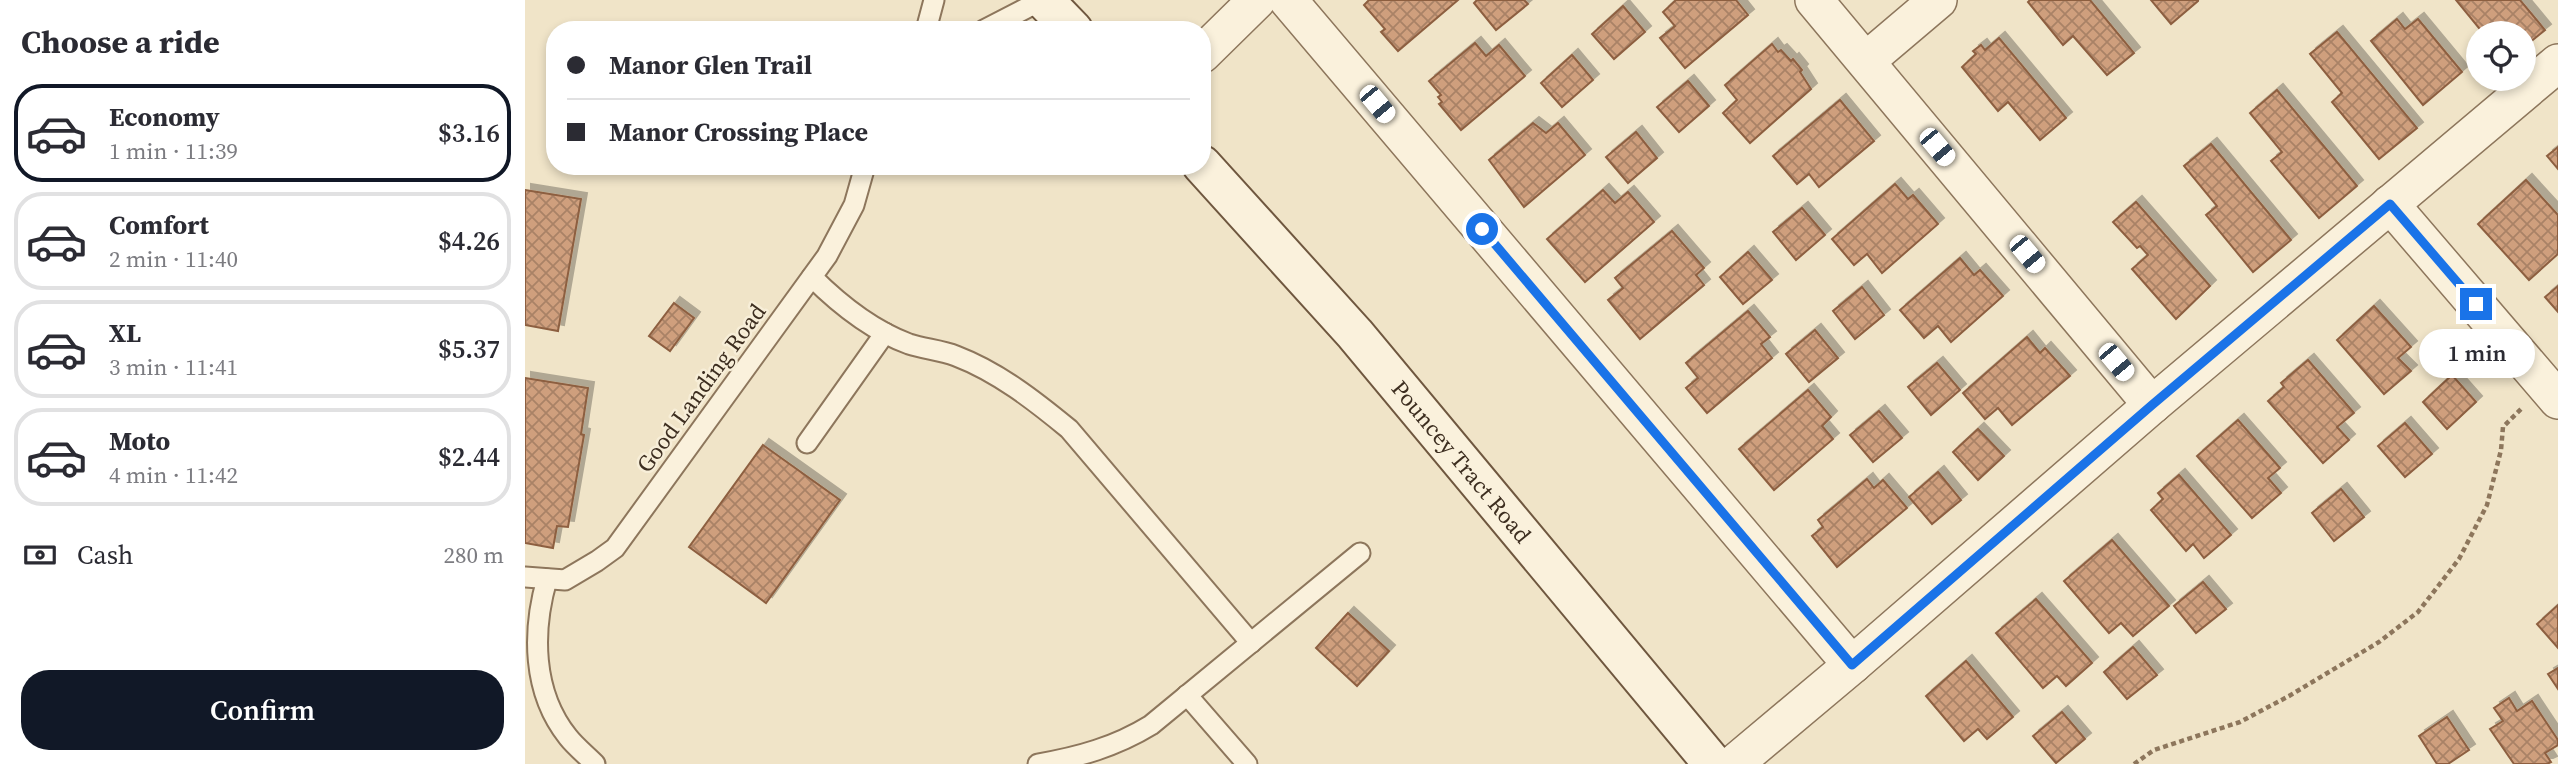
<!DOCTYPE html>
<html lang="en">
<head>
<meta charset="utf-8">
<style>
  body { margin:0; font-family:"Source Serif 4",serif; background:#f7f7f7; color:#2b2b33; height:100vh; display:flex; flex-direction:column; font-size:26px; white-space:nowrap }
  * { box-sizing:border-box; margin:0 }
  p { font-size:23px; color:#7c7c81 }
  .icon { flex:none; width:38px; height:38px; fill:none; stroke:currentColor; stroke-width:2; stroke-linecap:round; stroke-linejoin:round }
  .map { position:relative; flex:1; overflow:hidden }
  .drawer { display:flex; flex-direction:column; background:#fff; width:525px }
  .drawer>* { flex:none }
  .banner { position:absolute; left:21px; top:21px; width:665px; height:154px; border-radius:28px; box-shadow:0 4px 10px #0003; display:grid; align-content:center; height:154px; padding:0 21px; background:#fff }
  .buttons { position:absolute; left:1941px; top:21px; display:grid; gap:14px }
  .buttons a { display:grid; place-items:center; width:70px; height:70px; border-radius:50%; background:#fff; box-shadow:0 4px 10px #0003; font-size:35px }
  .end { position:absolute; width:32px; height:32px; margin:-16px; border:9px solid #1a73e8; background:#fff; box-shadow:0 0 0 4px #fff }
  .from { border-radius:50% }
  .bubble { position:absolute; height:49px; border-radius:24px; background:#fff; box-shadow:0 4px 10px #0003; font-size:23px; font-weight:600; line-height:49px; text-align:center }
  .car { position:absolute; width:21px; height:42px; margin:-21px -10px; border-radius:9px; box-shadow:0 0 5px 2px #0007; background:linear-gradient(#fff 24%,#345 0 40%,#fff 0 76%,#345 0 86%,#fff 0) }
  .banner b { display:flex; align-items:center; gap:24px; height:66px; font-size:26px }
  .banner b+b { border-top:2px solid #e1e1e2 }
  .banner i { width:18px; height:18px; background:#2b2b33 }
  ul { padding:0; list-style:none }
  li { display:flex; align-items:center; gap:21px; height:98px; margin:0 14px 10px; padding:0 7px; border:4px solid #e1e1e2; border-radius:28px }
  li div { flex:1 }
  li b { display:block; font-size:26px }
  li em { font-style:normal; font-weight:600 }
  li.active { border-color:#111827 }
  li>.icon { width:63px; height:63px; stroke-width:1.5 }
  h2 { padding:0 21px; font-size:32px; line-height:84px }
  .pay { display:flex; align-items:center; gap:18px; height:77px; padding:0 21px; font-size:26px }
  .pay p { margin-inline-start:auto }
  .button { display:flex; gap:14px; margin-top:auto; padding:14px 21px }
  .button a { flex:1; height:80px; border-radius:28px; background:#111827; color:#fff; font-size:28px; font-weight:600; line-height:80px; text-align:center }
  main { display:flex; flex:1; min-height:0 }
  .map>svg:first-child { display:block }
  .building { fill:url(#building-cross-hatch); stroke:#8d5f41; stroke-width:2; filter:url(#shadow) }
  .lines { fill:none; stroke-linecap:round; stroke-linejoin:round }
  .service-casing { stroke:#8d765c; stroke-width:23 }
  .minor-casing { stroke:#8d765c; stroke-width:40 }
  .secondary-casing { stroke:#6f573f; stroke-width:42 }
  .path { stroke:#8d765c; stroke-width:4.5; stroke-dasharray:5 3.5; stroke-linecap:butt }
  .service { stroke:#faf1dc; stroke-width:19 }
  .minor { stroke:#faf1dc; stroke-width:37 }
  .secondary { stroke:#faf1dc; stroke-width:38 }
  .route { stroke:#1a73e8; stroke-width:9 }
  .labels { text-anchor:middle; stroke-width:5; stroke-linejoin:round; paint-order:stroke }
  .street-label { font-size:23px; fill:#3d2e20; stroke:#f7eed8 }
</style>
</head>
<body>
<main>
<section class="drawer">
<h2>Choose a ride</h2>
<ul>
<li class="active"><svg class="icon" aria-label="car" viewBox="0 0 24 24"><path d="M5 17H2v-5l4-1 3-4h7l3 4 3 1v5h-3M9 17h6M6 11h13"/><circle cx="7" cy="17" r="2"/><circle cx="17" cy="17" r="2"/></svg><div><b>Economy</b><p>1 min · 11:39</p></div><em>$3.16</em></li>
<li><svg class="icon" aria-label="car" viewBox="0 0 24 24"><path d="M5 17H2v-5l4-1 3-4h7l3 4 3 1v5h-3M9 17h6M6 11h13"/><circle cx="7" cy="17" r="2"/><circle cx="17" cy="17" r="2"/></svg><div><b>Comfort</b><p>2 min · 11:40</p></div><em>$4.26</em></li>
<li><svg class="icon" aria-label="car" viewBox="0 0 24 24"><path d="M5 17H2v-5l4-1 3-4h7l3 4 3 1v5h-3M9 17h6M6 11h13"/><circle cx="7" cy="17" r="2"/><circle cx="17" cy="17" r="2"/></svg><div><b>XL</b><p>3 min · 11:41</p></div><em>$5.37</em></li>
<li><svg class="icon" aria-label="car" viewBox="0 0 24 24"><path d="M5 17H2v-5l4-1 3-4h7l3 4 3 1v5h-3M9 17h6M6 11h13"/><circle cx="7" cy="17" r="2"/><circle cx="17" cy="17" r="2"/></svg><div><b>Moto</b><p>4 min · 11:42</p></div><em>$2.44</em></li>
</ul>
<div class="pay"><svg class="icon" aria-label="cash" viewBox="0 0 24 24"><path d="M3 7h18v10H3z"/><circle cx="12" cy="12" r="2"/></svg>Cash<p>280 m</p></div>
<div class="button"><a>Confirm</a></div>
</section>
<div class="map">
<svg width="2033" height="764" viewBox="0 0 2033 764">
  <defs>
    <pattern id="building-cross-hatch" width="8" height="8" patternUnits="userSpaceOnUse" patternTransform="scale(1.75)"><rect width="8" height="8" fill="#cf9f7d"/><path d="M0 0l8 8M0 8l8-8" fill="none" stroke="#a98266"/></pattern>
    <filter id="shadow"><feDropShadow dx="6" dy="-6" stdDeviation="0" flood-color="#0004"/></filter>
  </defs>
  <rect width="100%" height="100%" fill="#f0e4c8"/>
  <g class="building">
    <polygon points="844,0 933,0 873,51 856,32 860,29 839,5"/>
    <polygon points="952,0 999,0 1003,4 971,30 949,3"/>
    <polygon points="1151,0 1211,0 1223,15 1160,68 1135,38 1150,26 1138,12"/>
    <polygon points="1505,0 1565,0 1609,53 1582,75 1548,36 1538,45 1503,2"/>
    <polygon points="1626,0 1673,0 1673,1 1646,24"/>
    <polygon points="1931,0 1995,0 2020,30 1998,48 1998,33 1958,33"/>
    <polygon points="1098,6 1120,32 1089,59 1067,34"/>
    <polygon points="1872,19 1880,29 1893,19 1937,72 1898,105 1846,41"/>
    <polygon points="1812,32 1892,128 1854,159 1807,102 1817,93 1785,54"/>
    <polygon points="1474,38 1541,118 1515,140 1483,102 1473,111 1437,67 1451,54 1448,51 1456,45 1460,50"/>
    <polygon points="950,43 961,56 974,45 1000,76 936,130 914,104 917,102 913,97 916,95 904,81"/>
    <polygon points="1247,44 1253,52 1256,50 1266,61 1268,59 1277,70 1275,72 1286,89 1225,143 1198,113 1212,100 1200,85"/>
    <polygon points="1047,55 1068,80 1037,107 1016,83"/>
    <polygon points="1163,81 1184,106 1154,132 1132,107"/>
    <polygon points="1752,90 1832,186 1794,218 1746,161 1757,152 1725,113"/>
    <polygon points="1315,100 1349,141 1294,187 1284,174 1272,184 1248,156"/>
    <polygon points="1008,123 1021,133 1033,123 1060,155 999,207 964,160"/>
    <polygon points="1111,132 1132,158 1103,183 1081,157"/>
    <polygon points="1686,144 1766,240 1728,272 1681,215 1692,206 1659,166"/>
    <polygon points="2033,147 2033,169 2022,156"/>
    <polygon points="2001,180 2033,215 2033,254 2004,280 1953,224"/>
    <polygon points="1370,184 1383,199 1388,195 1413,224 1357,273 1342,254 1329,265 1307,239"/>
    <polygon points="0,190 56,199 33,331 0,325"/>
    <polygon points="1078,190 1090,203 1103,192 1129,222 1060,282 1022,239"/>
    <polygon points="1611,202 1685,286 1651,319 1607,269 1623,255 1615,246 1612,248 1588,222"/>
    <polygon points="1277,208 1300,235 1271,260 1248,232"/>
    <polygon points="1147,231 1179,268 1171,275 1179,285 1115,339 1083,300 1098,288 1090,278"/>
    <polygon points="1223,252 1247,280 1218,304 1195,277"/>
    <polygon points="1435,258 1449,275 1455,270 1478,296 1426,342 1413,326 1399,338 1375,310"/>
    <polygon points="2033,286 2033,312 2020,297"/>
    <polygon points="1337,287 1359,315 1330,339 1308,311"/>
    <polygon points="149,303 169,318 145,351 124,336"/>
    <polygon points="1849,306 1886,347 1873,358 1886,371 1859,394 1812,340"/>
    <polygon points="1223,311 1245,337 1236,344 1247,358 1182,413 1161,388 1173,378 1161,363"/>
    <polygon points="1290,330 1313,358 1284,382 1261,354"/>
    <polygon points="1502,337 1515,353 1520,348 1545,376 1487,425 1473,408 1460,419 1438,393"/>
    <polygon points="1783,360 1829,413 1812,427 1824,440 1798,463 1743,401 1759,387 1756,383"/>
    <polygon points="1412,363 1435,390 1406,415 1383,387"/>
    <polygon points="1927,375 1951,402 1922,429 1898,402"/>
    <polygon points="0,378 63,388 56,434 59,435 43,527 32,526 28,548 0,543"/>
    <polygon points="1283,390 1306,417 1297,426 1308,439 1249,490 1214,449"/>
    <polygon points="1354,411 1377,438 1348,462 1325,435"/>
    <polygon points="1713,420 1755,468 1743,478 1756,493 1727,518 1672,456"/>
    <polygon points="1880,423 1907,454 1880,477 1853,446"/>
    <polygon points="1453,429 1479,456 1453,480 1428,452"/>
    <polygon points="238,445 315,500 241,603 164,547"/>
    <polygon points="1413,472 1436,500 1407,524 1384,497"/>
    <polygon points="1654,475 1706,535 1679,558 1668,544 1661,551 1626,510 1638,499 1633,493"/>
    <polygon points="1342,479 1349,488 1358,480 1382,508 1312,567 1287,536 1298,527 1293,520"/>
    <polygon points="1816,489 1839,517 1809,541 1787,513"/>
    <polygon points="1587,540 1644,606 1608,636 1596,623 1584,633 1539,581"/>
    <polygon points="1678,582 1701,609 1671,633 1649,606"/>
    <polygon points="1511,599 1567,663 1541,686 1532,676 1518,688 1471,633"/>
    <polygon points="2033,605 2033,648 2012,624"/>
    <polygon points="823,613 864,651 832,686 791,648"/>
    <polygon points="1608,647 1632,675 1602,699 1579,672"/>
    <polygon points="1441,661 1488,717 1462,739 1453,729 1439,741 1401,696"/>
    <polygon points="2033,668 2033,689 2023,674"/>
    <polygon points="1984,698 1992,711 2007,701 2033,740 2033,745 2020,753 2026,762 2022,764 1989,764 1965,729 1978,721 1969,708"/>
    <polygon points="1537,712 1560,739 1531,763 1508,736"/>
    <polygon points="1922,717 1944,750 1923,764 1912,764 1894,736"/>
  </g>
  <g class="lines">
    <defs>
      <g id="service">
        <polyline points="401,30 409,0"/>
        <polyline points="459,30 517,0"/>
        <path d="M 287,277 C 315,305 346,330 384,344 C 399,349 416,350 431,356 C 473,372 510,401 544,429 L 726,643"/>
        <polyline points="282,443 360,333"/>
        <polyline points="0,577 40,580 72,561 90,548 302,256 329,205 340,166"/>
        <path d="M 22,579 C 7,631 7,692 43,737 C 50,746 61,755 70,764"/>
        <polyline points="662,695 722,764"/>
        <path d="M 513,764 C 554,757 590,747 626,725 L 835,553"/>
      </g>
      <g id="minor">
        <polyline points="763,0 1327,665"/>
        <polyline points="1289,0 1627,405"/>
        <polyline points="677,54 732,0"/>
        <polyline points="1341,61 1413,0"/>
        <polyline points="1865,204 2033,400"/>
        <polyline points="1209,764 1327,665 1627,405 2033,63"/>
      </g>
      <g id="secondary">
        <polyline points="519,0 548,30"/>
        <path id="s1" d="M 677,165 L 830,334 L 1188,764"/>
      </g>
    </defs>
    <use href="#service" class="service-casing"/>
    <use href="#minor" class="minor-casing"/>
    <use href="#secondary" class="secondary-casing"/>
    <polyline class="path" points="1609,764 1629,750 1715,722 1764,696 1854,642 1893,612 1934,559 1962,505 1976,450 1978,427 1996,409"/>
    <use href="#service" class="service"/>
    <use href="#minor" class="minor"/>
    <use href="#secondary" class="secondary"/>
  </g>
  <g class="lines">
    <polyline class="route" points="957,229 1327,665 1627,405 1865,204 1951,304"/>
  </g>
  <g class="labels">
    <g class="street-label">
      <text transform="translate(176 388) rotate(-54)" y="8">Good Landing Road</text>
      <text dy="8" stroke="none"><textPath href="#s1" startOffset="394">Pouncey Tract Road</textPath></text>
    </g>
  </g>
</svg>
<div class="buttons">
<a><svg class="icon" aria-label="locate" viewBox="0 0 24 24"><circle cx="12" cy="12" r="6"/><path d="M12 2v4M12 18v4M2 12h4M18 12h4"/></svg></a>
</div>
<i class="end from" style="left:957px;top:229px"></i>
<i class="end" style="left:1951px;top:304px"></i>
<div class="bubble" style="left:1894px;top:329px;width:116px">1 min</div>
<i class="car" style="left:852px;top:104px;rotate:140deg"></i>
<i class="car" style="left:1412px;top:147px;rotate:140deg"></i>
<i class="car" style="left:1502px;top:254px;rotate:140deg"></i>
<i class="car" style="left:1591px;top:362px;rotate:140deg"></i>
<div class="banner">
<b><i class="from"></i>Manor Glen Trail</b>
<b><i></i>Manor Crossing Place</b>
</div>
</div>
</main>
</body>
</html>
